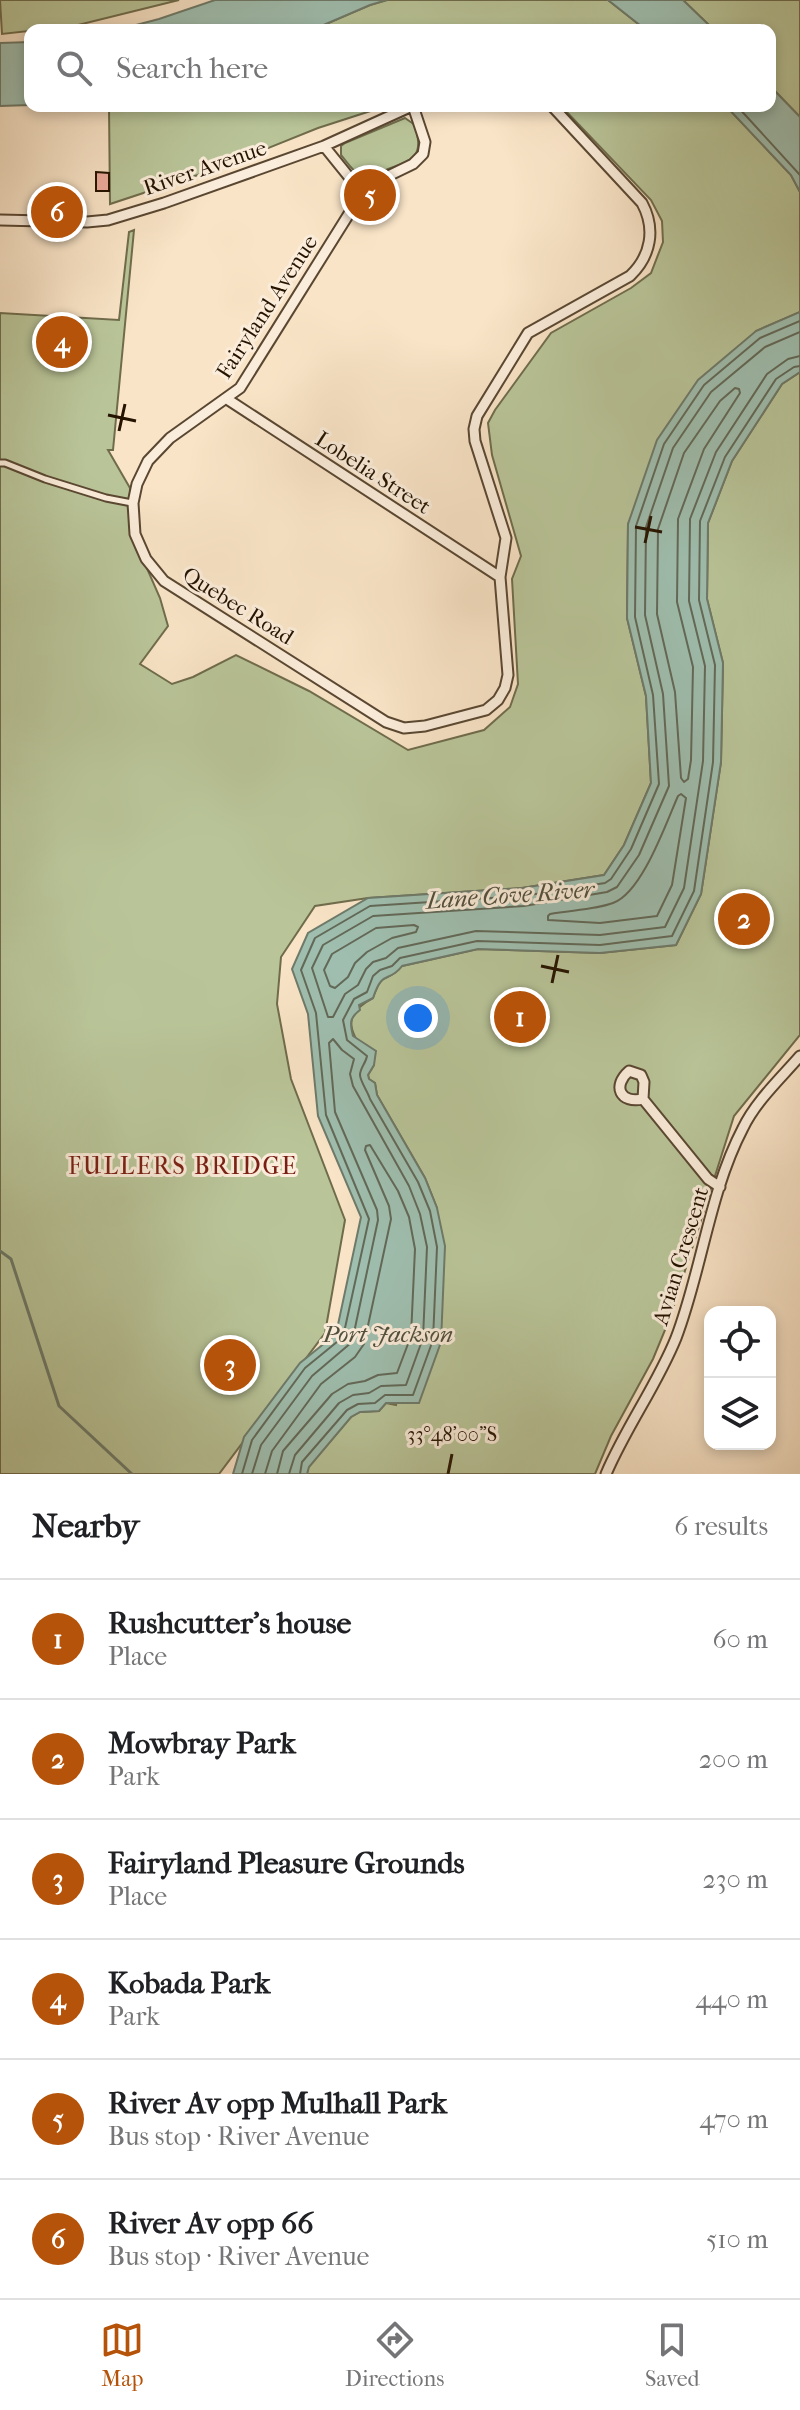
<!DOCTYPE html>
<html lang="en">
<head>
<meta charset="utf-8">
<style>
  body { margin:0; font-family:"IM FELL French Canon",serif; background:#f2f2f2; color:#202124 }
  .controls { position:absolute; right:24px; bottom:24px; display:grid; overflow:hidden; border-radius:16px; box-shadow:0 4px 12px #0003 }
  .controls button { width:72px; height:72px; display:grid; place-items:center; padding:0; border:0; border-bottom:2px solid #e0e0e0; background:#fff; color:#202124; font:40px sans-serif }
  .you { position:absolute; left:418px; top:1018px; width:28px; height:28px; margin:-20px; border:6px solid #fff; border-radius:50%; background:#1a73e8; box-shadow:0 0 0 12px #1a73e833 }
  .badge { display:grid; place-items:center; width:52px; height:52px; border-radius:50%; background:#b45309; color:#fff; font-size:26px; font-weight:700 }
  .pin { position:absolute; translate:-50% -50%; border:4px solid #fff; box-shadow:0 2px 8px #0006 }
  .list { margin:0; padding:0; list-style:none }
  h2 { display:flex; justify-content:space-between; align-items:center; height:104px; margin:0; padding:0 32px; font-size:34px }
  h2 small { font-size:26px; font-weight:400; color:#757577 }
  .list li { display:grid; grid-template-columns:52px 1fr auto; gap:24px; align-items:center; box-sizing:border-box; height:120px; padding:0 32px; border-top:2px solid #e0e0e0 }
  .list b { display:block; font-size:30px; white-space:nowrap }
  .list p { margin:0; font-size:26px; white-space:nowrap; color:#757577 }
  .list em { font-size:26px; font-style:normal; color:#757577 }
  .icon { flex:none; width:44px; height:44px; fill:none; stroke:currentColor; stroke-width:2; stroke-linecap:round; stroke-linejoin:round }
  .map { position:relative; flex:none; width:800px; height:1474px; overflow:hidden }
  .search { position:absolute; background:#fff; box-shadow:0 4px 12px #0003; left:24px; right:24px; top:24px; height:88px; display:flex; align-items:center; gap:20px; box-sizing:border-box; padding:0 28px; border-radius:16px; color:#757577; font-size:30px }
  .sheet { height:824px; background:#fff }
  nav { display:flex; justify-content:space-around; align-items:center; box-sizing:border-box; height:112px; border-top:2px solid #e0e0e0; background:#fff; font-size:22px; color:#757577 }
  nav a { display:grid; justify-items:center; gap:4px }
  nav .on { color:#b45309 }
  .map>svg:first-child { display:block }
</style>
</head>
<body>
<div class="map">
<svg width="800" height="1474" viewBox="0 0 800 1474">
  <rect width="100%" height="100%" fill="#f9e4c7"/>
  <filter id="stains"><feTurbulence type="fractalNoise" baseFrequency=".0025" numOctaves="4"/><feColorMatrix values="0 0 0 0 .2 0 0 0 0 .09 0 0 0 0 .02 0 0 0 .5 -.17"/></filter>
  <radialGradient id="worn" r=".72"><stop offset=".6" stop-color="#630" stop-opacity="0"/><stop offset="1" stop-color="#630" stop-opacity=".3"/></radialGradient>
  <path fill="#b9c599" stroke="#6f6c4c" stroke-width="2" d="M0,0H179L74,26L2,34Z
    M387,0H608L646,30H312L370,5Z
    M683,0H800V117L770,86V30H714Z
    M109,106H386L318,128L216,169L110,204Z
    M561,106H726L791,175L800,192V312L756,331L628,524L627,618L646,696L651,783L624,845L604,875L522,888L368,898L315,906L281,957L277,1004L291,1079L345,1220L325,1333L219,1474H0V313L119,320L129,232L134,230L113,450H108L130,488L129,521L135,541L160,598L168,626L140,664L172,684L193,677L236,655L309,691L408,750L484,730L510,707L518,684L512,579L521,556L492,455L488,423L495,410L551,333L631,288L651,273L663,242L662,221L651,200Z
    M405,118L415,125C424,156 415,159 388,169C381,172 372,177 364,176C354,174 347,162 341,155V146L345,143Z
    M800,372V1035L734,1116L670,1318L653,1359L611,1436L595,1474H307L308,1467L351,1417L360,1412L379,1411L386,1403L396,1405L437,1208L425,1178L377,1095L375,1083L369,1079L368,1075L374,1065C356,1039 334,1018 373,998C383,968 388,984 402,966L478,949L600,953L676,945L701,894L721,762L723,663L707,599L708,523L732,461L782,384Z"/>
  <path fill="#9fbfb0" stroke="#6e7a6a" stroke-width="2" d="M215,0H387L370,5L312,30H117L159,19Z
    M608,0H683L714,30H646Z
    M30,42V105L0,106V43Z
    M770,86L800,117V192L791,175L726,106H770Z
    M800,312V372L782,384L732,461L708,523L707,599L723,663L721,762L701,894L676,945L600,953L478,949L402,966C388,984 383,968 373,998L359,1005L360,1010C349,1018 350,1024 353,1036L376,1051L374,1065L368,1075L369,1079L375,1083L377,1095L425,1178L437,1208L445,1246L441,1342L419,1403H386L379,1411L360,1412L351,1417L309,1467L307,1474H233L244,1437L300,1363L336,1334L361,1217L318,1116L308,1014L292,969L308,933L368,898L522,888L604,875L624,845L651,783L646,696L627,618L628,524L657,440L698,380L756,331Z"/>
  <g fill="none" stroke-linecap="round" stroke-linejoin="round">
    <path stroke="#626958" stroke-width="2" d="M737,106L800,175
      M800,332L765,347L711,392L673,448L646,527L645,615L663,694L669,786L639,855L617,887L607,892L524,906L373,916L323,945L312,968L328,1017H333L345,994L358,985L366,969L373,962L386,958L398,948L476,931L600,935L665,927L684,888L703,761L705,666L689,601L690,519L716,452L767,374L788,359L800,356
      M735,388L739,389L740,393L704,449L678,519L677,602L693,667L691,760L688,779L684,782L681,778L675,692L657,614L658,529L684,453L720,401Z
      M681,794L686,798L672,885L657,916L600,923L548,920V916L550,914C570,910 594,910 613,903C642,893 666,823 678,796Z
      M414,925L418,927L416,932L392,938L367,952L355,963L348,977L335,988L330,986L324,970L332,954L376,928Z
      M242,1474L252,1440L305,1368L343,1337L369,1219L326,1115L316,1013L301,970L315,938L370,906L523,896L605,883L611,879L631,849L659,784L653,695L635,617L636,526L664,444L704,385L760,338L800,321
      M252,1474L261,1445L312,1376L352,1342L378,1220L377,1210L335,1112L329,1043L333,1039L342,1050L354,1059L350,1074L353,1086L409,1186L420,1214L427,1247L423,1338L406,1385L381,1386L369,1393L353,1395L339,1403L295,1455L289,1474
      M265,1474L272,1451L321,1384L355,1357L364,1344L391,1219L389,1206L365,1150L366,1146L370,1145L398,1191L409,1217L415,1249L411,1336L397,1373L378,1375L365,1381L348,1384L332,1394L283,1451L277,1474
      M300,1474L302,1462L347,1410L358,1404L375,1403L385,1395H413L433,1340L437,1247L430,1211L418,1182L370,1099C368,1092 360,1081 360,1075C360,1068 366,1063 367,1056L347,1040L343,1020L354,999L367,992L373,976L380,970L392,966L400,958L477,941L600,945L672,936L694,891L713,762L715,665L699,600L700,521L725,457L776,379L794,367L800,366"/>
    <path stroke="#6e7a6a" stroke-width="3" d="M0,1251L11,1259L59,1406L132,1474"/>
  </g>
  <path fill="#edac9e" stroke="#251300" stroke-width="2" d="M96,172L109,173V191H96Z"/>
  <g fill="none" stroke-linecap="round" stroke-linejoin="round">
    <g stroke="#5a4732" stroke-width="9">
      <path id="service" d="M0,463H5L45,479L106,498L132,503"/>
    </g>
    <g stroke="#5a4732" stroke-width="13">
      <path id="minor" d="M413,106L425,142L423,154L413,164L382,179L362,193L240,388L170,438L148,461L137,484L133,503L135,534L146,559L164,581L386,722L404,728L425,726L486,710L498,700L505,688L508,675L500,577L506,538L475,441L474,429L477,416L528,333L630,276C651,256 656,229 642,203L552,106
        M324,146L362,193
        M0,220L87,222L108,220L164,203L324,146L412,106
        M227,399L500,577
        M643,1099L644,1082L641,1075L629,1071C612,1086 620,1104 643,1099L708,1179L720,1187
        M606,1474C626,1427 657,1385 676,1338C702,1270 709,1193 743,1128C756,1101 781,1078 800,1056"/>
    </g>
    <use href="#service" stroke="#fbeddb" stroke-width="5"/>
    <use href="#minor" stroke="#fbeddb" stroke-width="9"/>
  </g>
  <path fill="none" stroke="#251300" stroke-width="3" d="M108,415L136,421M119,431L125,404M635,527L662,532M645,543L651,516M541,966L569,972M552,983L558,955M448,1474L452,1454"/>
  <g text-anchor="middle" dominant-baseline="central" stroke-width="6" stroke-linejoin="round" paint-order="stroke">
    <g font-size="22" fill="#251300" stroke="#fbeddb">
      <text transform="translate(205 168) rotate(-19)">River Avenue</text>
      <text transform="translate(267 307) rotate(-57)">Fairyland Avenue</text>
      <text transform="translate(373 473) rotate(33)">Lobelia Street</text>
      <text transform="translate(238 606) rotate(32)">Quebec Road</text>
      <text transform="translate(681 1256) rotate(-73)">Avian Crescent</text>
    </g>
    <g font-size="24" font-style="italic" fill="#504f3e" stroke="#fbeddb">
      <text transform="translate(510 895) rotate(-4)">Lane Cove River</text>
      <text x="388" y="1334">Port Jackson</text>
    </g>
    <g font-size="24" letter-spacing="2" fill="#7a1f14" stroke="#fbeddb">
      <text x="183" y="1166">FULLERS BRIDGE</text>
    </g>
  </g>
  <g font-size="20" text-anchor="middle" fill="#251300" stroke="#fbeddb" stroke-width="6" stroke-linejoin="round" paint-order="stroke">
    <text x="452" y="1441">33°48'00"S</text>
  </g>
  <rect width="100%" height="100%" filter="url(#stains)"/>
  <rect width="100%" height="100%" fill="url(#worn)"/>
</svg>
<div class="controls">
<button><svg class="icon" aria-label="locate" viewBox="0 0 24 24"><circle cx="12" cy="12" r="6"/><path d="M12 2v4M12 18v4M2 12h4M18 12h4"/></svg></button>
<button><svg class="icon" aria-label="layers" viewBox="0 0 24 24"><path d="M12 4l9 5-9 5-9-5zM3 14l9 5 9-5"/></svg></button>
</div>
<div class="you"></div>
<div class="pin badge" style="left:520px;top:1017px">1</div>
<div class="pin badge" style="left:744px;top:919px">2</div>
<div class="pin badge" style="left:230px;top:1365px">3</div>
<div class="pin badge" style="left:62px;top:342px">4</div>
<div class="pin badge" style="left:370px;top:195px">5</div>
<div class="pin badge" style="left:57px;top:212px">6</div>
<div class="search"><svg class="icon" aria-label="search" viewBox="0 0 24 24"><circle cx="10" cy="10" r="6"/><path d="M15 15l6 6"/></svg>Search here</div>
</div>
<section class="sheet">
<h2>Nearby<small>6 results</small></h2>
<ul class="list">
<li><span class="badge">1</span><div><b>Rushcutter's house</b><p>Place</p></div><em>60 m</em></li>
<li><span class="badge">2</span><div><b>Mowbray Park</b><p>Park</p></div><em>200 m</em></li>
<li><span class="badge">3</span><div><b>Fairyland Pleasure Grounds</b><p>Place</p></div><em>230 m</em></li>
<li><span class="badge">4</span><div><b>Kobada Park</b><p>Park</p></div><em>440 m</em></li>
<li><span class="badge">5</span><div><b>River Av opp Mulhall Park</b><p>Bus stop · River Avenue</p></div><em>470 m</em></li>
<li><span class="badge">6</span><div><b>River Av opp 66</b><p>Bus stop · River Avenue</p></div><em>510 m</em></li>
</ul>
</section>
<nav>
<a class="on"><svg class="icon" aria-label="map" viewBox="0 0 24 24"><path d="M3 6l6-2 6 2 6-2v14l-6 2-6-2-6 2zM9 4v14M15 6v14"/></svg>Map</a>
<a><svg class="icon" aria-label="directions" viewBox="0 0 24 24"><path d="M12 3l9 9-9 9-9-9zM9 14v-3h6M13 9l2 2-2 2"/></svg>Directions</a>
<a><svg class="icon" aria-label="saved" viewBox="0 0 24 24"><path d="M7 4h10v16l-5-4-5 4z"/></svg>Saved</a>
</nav>
</body>
</html>
